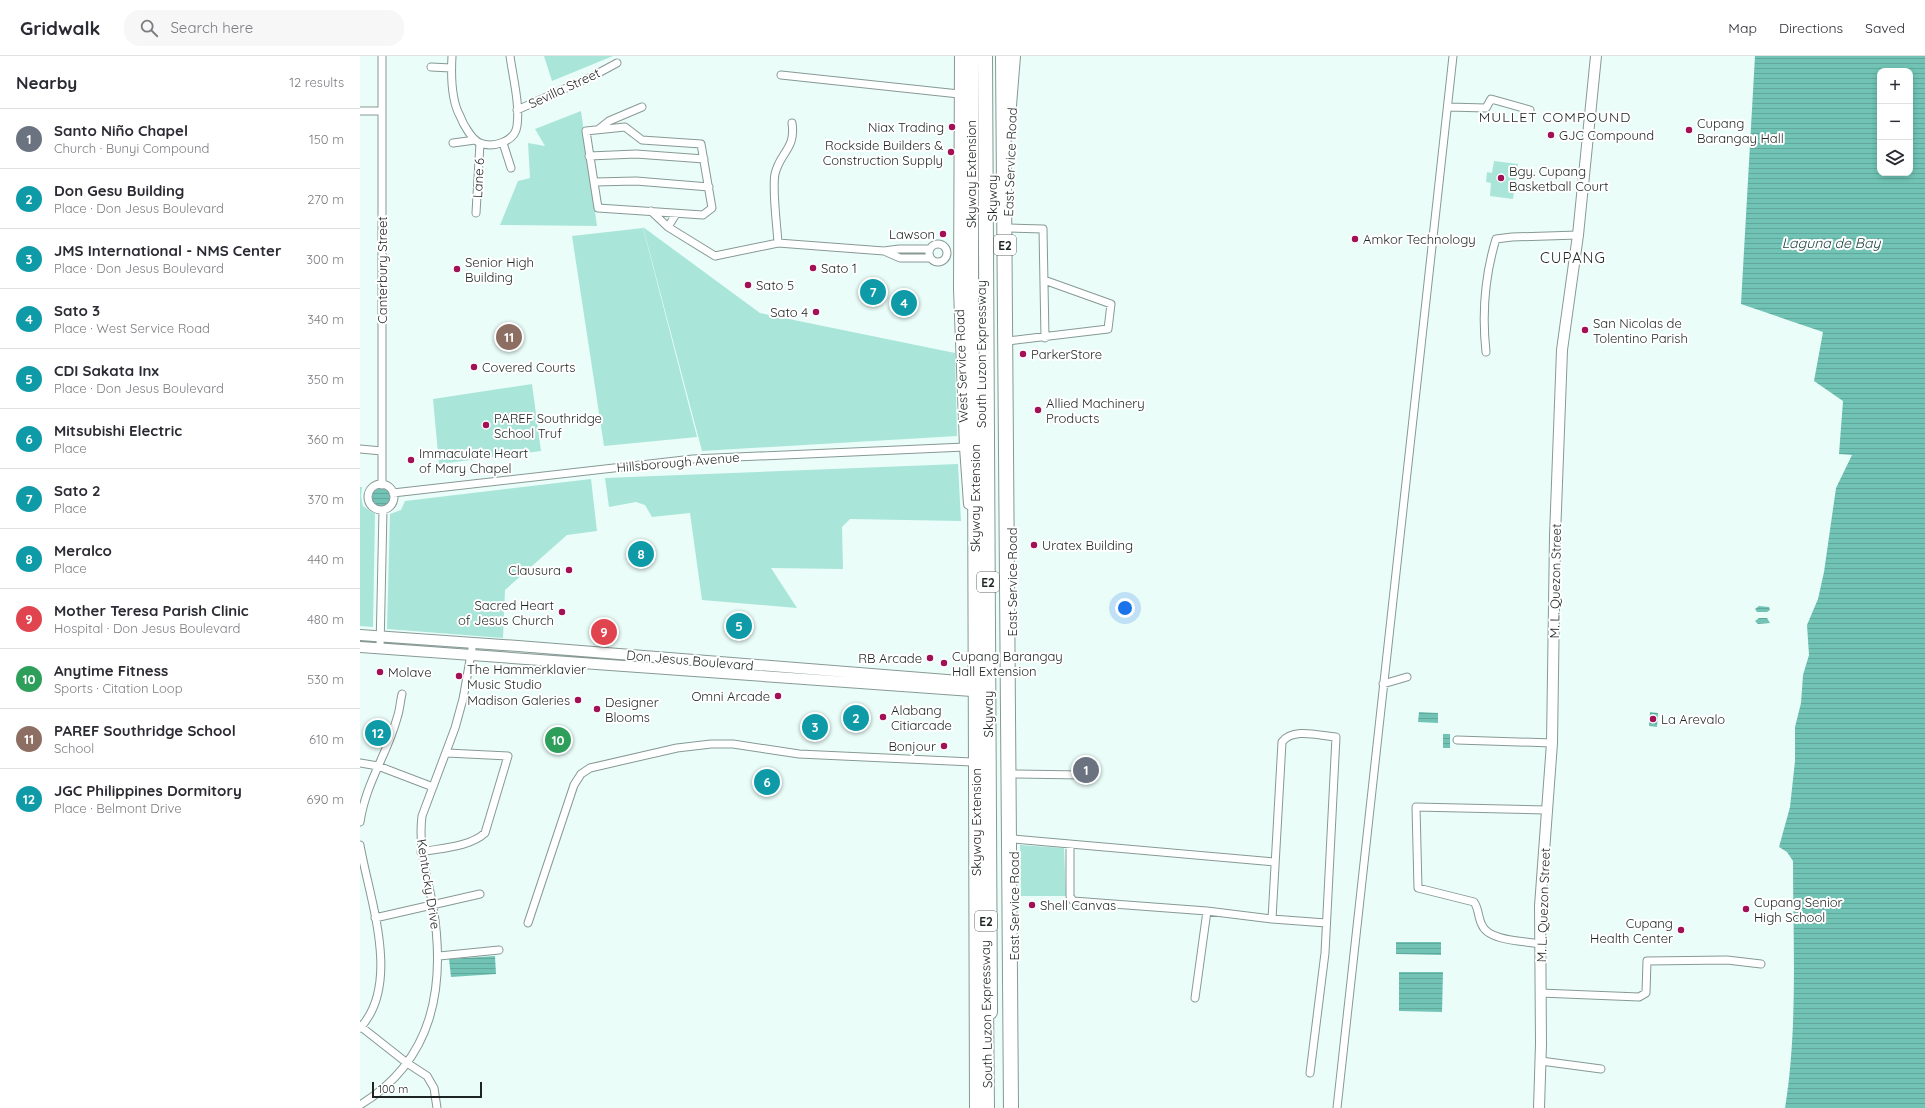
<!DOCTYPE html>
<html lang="en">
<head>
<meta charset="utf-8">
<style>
  body { margin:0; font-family:Quicksand,sans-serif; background:#f7f7f7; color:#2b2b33 }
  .controls { position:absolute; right:12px; top:12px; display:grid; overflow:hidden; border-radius:8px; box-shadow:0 2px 6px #0003 }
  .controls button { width:36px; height:36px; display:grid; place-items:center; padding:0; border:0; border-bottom:1px solid #e1e1e2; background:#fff; color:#2b2b33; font:20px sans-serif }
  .scale { position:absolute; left:12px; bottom:10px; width:110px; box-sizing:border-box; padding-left:4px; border:2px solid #1d2422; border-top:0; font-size:11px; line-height:14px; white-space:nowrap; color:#1d2422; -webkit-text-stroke:3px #fff; paint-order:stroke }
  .you { position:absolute; left:765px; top:552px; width:14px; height:14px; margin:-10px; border:3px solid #fff; border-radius:50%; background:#1a73e8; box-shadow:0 0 0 6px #1a73e833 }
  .badge { display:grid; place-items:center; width:26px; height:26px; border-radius:50%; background:#b45309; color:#fff; font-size:13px; font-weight:700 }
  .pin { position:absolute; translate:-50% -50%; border:2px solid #fff; box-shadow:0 1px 4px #0006 }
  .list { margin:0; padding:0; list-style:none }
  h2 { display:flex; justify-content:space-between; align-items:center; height:52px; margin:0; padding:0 16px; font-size:17px }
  h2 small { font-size:13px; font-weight:400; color:#7c7c81 }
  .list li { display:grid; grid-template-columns:26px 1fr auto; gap:12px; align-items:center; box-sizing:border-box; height:60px; padding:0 16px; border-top:1px solid #e1e1e2 }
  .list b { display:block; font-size:15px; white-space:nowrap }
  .list p { margin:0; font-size:13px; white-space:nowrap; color:#7c7c81 }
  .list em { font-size:13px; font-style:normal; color:#7c7c81 }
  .icon { flex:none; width:22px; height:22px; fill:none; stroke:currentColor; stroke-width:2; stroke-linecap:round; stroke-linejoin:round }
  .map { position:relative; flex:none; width:1565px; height:1052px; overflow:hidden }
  header { display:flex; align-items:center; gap:24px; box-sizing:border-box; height:56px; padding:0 20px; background:#fff; border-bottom:1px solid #e1e1e2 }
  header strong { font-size:19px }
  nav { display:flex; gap:22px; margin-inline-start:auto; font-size:14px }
  .search { width:280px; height:36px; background:#f7f7f7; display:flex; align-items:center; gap:10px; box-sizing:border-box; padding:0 14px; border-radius:16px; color:#7c7c81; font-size:15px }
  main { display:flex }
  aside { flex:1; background:#fff }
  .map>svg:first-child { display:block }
</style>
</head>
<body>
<header>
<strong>Gridwalk</strong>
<div class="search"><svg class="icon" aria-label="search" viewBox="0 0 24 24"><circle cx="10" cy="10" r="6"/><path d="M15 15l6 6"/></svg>Search here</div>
<nav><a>Map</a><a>Directions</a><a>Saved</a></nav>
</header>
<main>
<aside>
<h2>Nearby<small>12 results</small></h2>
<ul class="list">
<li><span class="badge" style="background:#6b7280">1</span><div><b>Santo Niño Chapel</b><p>Church · Bunyi Compound</p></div><em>150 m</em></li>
<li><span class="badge" style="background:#0f9aa8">2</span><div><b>Don Gesu Building</b><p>Place · Don Jesus Boulevard</p></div><em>270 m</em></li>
<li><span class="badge" style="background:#0f9aa8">3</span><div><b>JMS International - NMS Center</b><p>Place · Don Jesus Boulevard</p></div><em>300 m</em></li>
<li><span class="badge" style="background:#0f9aa8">4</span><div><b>Sato 3</b><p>Place · West Service Road</p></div><em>340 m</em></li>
<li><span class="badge" style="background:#0f9aa8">5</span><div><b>CDI Sakata Inx</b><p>Place · Don Jesus Boulevard</p></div><em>350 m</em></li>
<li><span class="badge" style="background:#0f9aa8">6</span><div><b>Mitsubishi Electric</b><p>Place</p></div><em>360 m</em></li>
<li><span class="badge" style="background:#0f9aa8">7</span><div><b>Sato 2</b><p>Place</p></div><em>370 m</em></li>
<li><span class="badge" style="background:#0f9aa8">8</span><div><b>Meralco</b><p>Place</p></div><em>440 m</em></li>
<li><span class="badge" style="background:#e0444e">9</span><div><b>Mother Teresa Parish Clinic</b><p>Hospital · Don Jesus Boulevard</p></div><em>480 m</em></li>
<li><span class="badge" style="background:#2e9e5b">10</span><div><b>Anytime Fitness</b><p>Sports · Citation Loop</p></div><em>530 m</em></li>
<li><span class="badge" style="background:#8d6e63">11</span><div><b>PAREF Southridge School</b><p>School</p></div><em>610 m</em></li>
<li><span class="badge" style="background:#0f9aa8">12</span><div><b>JGC Philippines Dormitory</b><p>Place · Belmont Drive</p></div><em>690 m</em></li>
</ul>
</aside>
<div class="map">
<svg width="1565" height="1052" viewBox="0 0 1565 1052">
  <defs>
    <pattern id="water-rules" width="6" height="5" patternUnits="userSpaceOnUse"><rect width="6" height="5" fill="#71c4b5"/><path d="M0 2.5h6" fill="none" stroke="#61a89b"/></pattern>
  </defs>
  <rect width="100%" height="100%" fill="#eafdf9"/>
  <path fill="#a9e6d9" d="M184,0H253L192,25Z
    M221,55L237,170L140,169L158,125L170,122L168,87L185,90L175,73Z
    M1134,105L1158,108L1153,143L1130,140L1131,127L1126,126L1127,116L1132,117Z
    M283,171L400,257L595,297L597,380L342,395Z
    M283,172L337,381L244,390L212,180Z
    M172,328L181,395L79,408L73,343Z
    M598,408L601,465L490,463L482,471L483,513L411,512L437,552L342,544L330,457L292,461L285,449L276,446L249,451L245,422Z
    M231,423L237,475L207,479L145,534L143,582L27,573L30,458L41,454L45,445Z
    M0,431H2L1,440L3,450L15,458L13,571L0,570Z
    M660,789L704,792L706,840H661Z"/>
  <path fill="url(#water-rules)" fill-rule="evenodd" d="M1395,0H1565V1052H1425C1438,973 1433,885 1433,805L1427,796L1419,791L1430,751L1435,705V671L1441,647L1443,619L1449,599L1447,569L1458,543L1464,516L1476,432L1492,399L1479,398L1483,345L1454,325L1463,276L1381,248ZM1520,15H1550V117H1520Z
    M12 441a9 9 0 1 1 18 0a9 9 0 1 1-18 0Z
    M1399,550L1409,551L1410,554L1407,556H1397L1395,553Z
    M1399,562H1407L1410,567L1398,568L1395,565Z
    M1059,656L1078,657V667L1058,666Z
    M1290,656L1298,657L1297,671L1289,670Z
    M1083,678H1090V692H1083Z
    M1036,886H1081V899L1036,898Z
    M135,900L136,918L91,921L89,903Z
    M1039,916H1083L1082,956L1039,955Z"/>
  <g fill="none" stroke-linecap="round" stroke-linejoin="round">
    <g stroke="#879995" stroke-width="9">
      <path id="street" d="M92,0C91,18 91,44 100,60C103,68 112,84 120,87C133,92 155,86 157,70C160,48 153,22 150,0
        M71,11L91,12
        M421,19L599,38
        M1088,51L1126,52L1131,43L1170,54
        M157,54L231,21L257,7
        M0,55H22
        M265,71L282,84L341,88L352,152L343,159L238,152L226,75Z
        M239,73L249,65L282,51
        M93,87L115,84
        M143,87L151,112
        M229,100L276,98L344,103
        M235,126L276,125L349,131
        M291,155L308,171L355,200L418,187L524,195L539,193H570
        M116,157L120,87
        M308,171L316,158
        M649,172L683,173L685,282
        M418,187C417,170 412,133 415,118C420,96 436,93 432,67
        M569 197a9 9 0 1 1 18 0a9 9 0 1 1-18 0Z
        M524,195L540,202H570
        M648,285L748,273L751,248L684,224
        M1126,296C1122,259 1125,219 1136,183L1152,181L1218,179
        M0,393L22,395
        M8 441a13 13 0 1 1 26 0a13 13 0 1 1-26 0Z
        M22,429V0
        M33,437L333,403L605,391
        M20,592L23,454
        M1023,628L1047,621
        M1097,684L1192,687
        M0,707L18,710L73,731
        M653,718L722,719
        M0,766C6,726 27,699 37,662C40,654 40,646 42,638
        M654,783L914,806
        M710,788V840L713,845L847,855L912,863L966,867
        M0,789C9,842 42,927 0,972
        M61,796C81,792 110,791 125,777L148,700L87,697
        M15,862L120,838
        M912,863L922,686C933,671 960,680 976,681L965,897L950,1017
        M168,867L214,729L221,718L230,712L317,692L351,688H373L439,698L612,706
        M1180,888C1165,885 1128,885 1122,869C1118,862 1119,853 1114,846L1058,832L1056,751L1187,754
        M79,900L139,894
        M1180,937L1279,941L1286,937L1287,905L1367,904L1401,908
        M835,942L847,855
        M0,970L47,1007L67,1020L74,1032L77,1052
        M1181,1005L1241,1013
        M0,1049C74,1004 86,930 73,850C67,820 58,792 62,760L95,672L103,643L113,587
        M977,1052L1093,0"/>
    </g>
    <g stroke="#879995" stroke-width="12">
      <path id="secondary" d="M600,0L599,233L605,391L609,448
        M649,74L655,0
        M0,579L158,590L612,626
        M0,591L612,635
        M1179,1052L1181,988L1180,850L1192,687L1195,480L1202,294L1218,179L1236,0"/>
    </g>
    <g stroke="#879995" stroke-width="16">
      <path id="highway" d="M611,0V273L615,387L617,1052
        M625,0L630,956
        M643,0L651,1052
        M626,946L627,1052"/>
    </g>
    <use href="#street" stroke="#fff" stroke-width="7"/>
    <use href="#secondary" stroke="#fff" stroke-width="10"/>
    <use href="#highway" stroke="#fff" stroke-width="14"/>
  </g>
  <g fill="#a21055" stroke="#fff" stroke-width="1.5">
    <circle cx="592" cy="71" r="4"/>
    <circle cx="1329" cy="74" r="4"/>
    <circle cx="1191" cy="79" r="4"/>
    <circle cx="591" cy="96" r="4"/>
    <circle cx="1141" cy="122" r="4"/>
    <circle cx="583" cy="178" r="4"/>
    <circle cx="995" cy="183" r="4"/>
    <circle cx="453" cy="212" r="4"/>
    <circle cx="97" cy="213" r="4"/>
    <circle cx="388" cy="229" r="4"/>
    <circle cx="456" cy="256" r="4"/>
    <circle cx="1225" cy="274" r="4"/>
    <circle cx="663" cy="298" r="4"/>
    <circle cx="114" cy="311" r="4"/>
    <circle cx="678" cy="354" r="4"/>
    <circle cx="126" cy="369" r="4"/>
    <circle cx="51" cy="404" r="4"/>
    <circle cx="674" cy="489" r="4"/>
    <circle cx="209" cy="514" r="4"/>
    <circle cx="202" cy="556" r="4"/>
    <circle cx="570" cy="602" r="4"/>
    <circle cx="584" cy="607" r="4"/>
    <circle cx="20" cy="616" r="4"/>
    <circle cx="99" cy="620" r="4"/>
    <circle cx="418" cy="640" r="4"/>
    <circle cx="218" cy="644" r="4"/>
    <circle cx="237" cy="653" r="4"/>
    <circle cx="523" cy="661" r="4"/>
    <circle cx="1293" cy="663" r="4"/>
    <circle cx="584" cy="690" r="4"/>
    <circle cx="672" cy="849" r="4"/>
    <circle cx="1386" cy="853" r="4"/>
    <circle cx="1321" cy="874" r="4"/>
  </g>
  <g text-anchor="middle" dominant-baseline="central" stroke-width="4" stroke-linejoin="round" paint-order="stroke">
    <g fill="#fff" stroke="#616664" stroke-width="1">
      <rect x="634" y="179" width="22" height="20" rx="3"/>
      <rect x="617" y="516" width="22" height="20" rx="3"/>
      <rect x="615" y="855" width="22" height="20" rx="3"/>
    </g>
    <g font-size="12" font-weight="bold" fill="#1d2422">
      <text x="645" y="189">E2</text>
      <text x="628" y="526">E2</text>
      <text x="626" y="865">E2</text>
    </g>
    <g font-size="13" fill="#1d2422" stroke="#fff">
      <text transform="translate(204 32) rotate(-25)">Sevilla Street</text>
      <text transform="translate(650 106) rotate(-88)">East Service Road</text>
      <text transform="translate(611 118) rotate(-90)">Skyway Extension</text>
      <text transform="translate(118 122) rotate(-87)">Lane 6</text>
      <text transform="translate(632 142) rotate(-90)">Skyway</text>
      <text transform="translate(22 214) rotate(-90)">Canterbury Street</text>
      <text transform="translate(621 298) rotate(-90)">South Luzon Expressway</text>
      <text transform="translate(601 310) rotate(-92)">West Service Road</text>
      <text transform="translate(318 406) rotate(-5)">Hillsborough Avenue</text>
      <text transform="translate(615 442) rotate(-90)">Skyway Extension</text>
      <text transform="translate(1195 525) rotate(-89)">M. L. Quezon Street</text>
      <text transform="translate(652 526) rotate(-90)">East Service Road</text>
      <text transform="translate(330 604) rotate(5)">Don Jesus Boulevard</text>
      <text transform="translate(628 658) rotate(-90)">Skyway</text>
      <text transform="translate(616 766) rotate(-90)">Skyway Extension</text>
      <text transform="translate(69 828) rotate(81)">Kentucky Drive</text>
      <text transform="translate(1183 849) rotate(-88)">M. L. Quezon Street</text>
      <text transform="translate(654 850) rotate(-90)">East Service Road</text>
      <text transform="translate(626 958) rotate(-91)">South Luzon Expressway</text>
    </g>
    <g font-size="13" fill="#1d2422" stroke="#fff" text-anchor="start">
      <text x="1337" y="67">Cupang<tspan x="1337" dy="15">Barangay Hall</tspan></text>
      <text x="584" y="71" text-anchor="end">Niax Trading</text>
      <text x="1199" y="79">GJC Compound</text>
      <text x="583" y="89" text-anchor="end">Rockside Builders &amp;<tspan x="583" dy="15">Construction Supply</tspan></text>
      <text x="1149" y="115">Bgy. Cupang<tspan x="1149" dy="15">Basketball Court</tspan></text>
      <text x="575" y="178" text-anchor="end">Lawson</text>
      <text x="1003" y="183">Amkor Technology</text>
      <text x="105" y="206">Senior High<tspan x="105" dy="15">Building</tspan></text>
      <text x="461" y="212">Sato 1</text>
      <text x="396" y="229">Sato 5</text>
      <text x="448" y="256" text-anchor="end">Sato 4</text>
      <text x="1233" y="267">San Nicolas de<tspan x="1233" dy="15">Tolentino Parish</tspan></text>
      <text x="671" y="298">ParkerStore</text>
      <text x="122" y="311">Covered Courts</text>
      <text x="686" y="347">Allied Machinery<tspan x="686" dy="15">Products</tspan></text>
      <text x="134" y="362">PAREF Southridge<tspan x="134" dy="15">School Truf</tspan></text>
      <text x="59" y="397">Immaculate Heart<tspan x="59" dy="15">of Mary Chapel</tspan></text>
      <text x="682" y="489">Uratex Building</text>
      <text x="201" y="514" text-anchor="end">Clausura</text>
      <text x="194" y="549" text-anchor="end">Sacred Heart<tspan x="194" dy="15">of Jesus Church</tspan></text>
      <text x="592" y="600">Cupang Barangay<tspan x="592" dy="15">Hall Extension</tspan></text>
      <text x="562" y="602" text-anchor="end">RB Arcade</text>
      <text x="107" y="613">The Hammerklavier<tspan x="107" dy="15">Music Studio</tspan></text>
      <text x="28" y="616">Molave</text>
      <text x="410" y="640" text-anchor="end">Omni Arcade</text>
      <text x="210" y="644" text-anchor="end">Madison Galeries</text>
      <text x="245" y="646">Designer<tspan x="245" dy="15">Blooms</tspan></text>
      <text x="531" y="654">Alabang<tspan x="531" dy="15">Citiarcade</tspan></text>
      <text x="1301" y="663">La Arevalo</text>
      <text x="576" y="690" text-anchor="end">Bonjour</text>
      <text x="1394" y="846">Cupang Senior<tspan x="1394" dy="15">High School</tspan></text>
      <text x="680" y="849">Shell Canvas</text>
      <text x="1313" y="867" text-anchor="end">Cupang<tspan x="1313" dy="15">Health Center</tspan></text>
    </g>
    <g font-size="14" letter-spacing="1" fill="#1d2422" stroke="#fff">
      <text x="1195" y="61">MULLET COMPOUND</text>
    </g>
    <g font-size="14" font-style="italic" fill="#183f39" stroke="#fff">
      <text x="1471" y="187">Laguna de Bay</text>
    </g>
    <g font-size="15" letter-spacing="1" fill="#1d2422" stroke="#fff">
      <text x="1213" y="201">CUPANG</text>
    </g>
  </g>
</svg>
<div class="controls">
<button>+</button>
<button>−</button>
<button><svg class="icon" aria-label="layers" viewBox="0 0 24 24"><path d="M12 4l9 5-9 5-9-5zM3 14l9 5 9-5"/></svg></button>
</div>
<div class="scale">100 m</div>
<div class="you"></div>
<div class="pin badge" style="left:726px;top:714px;background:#6b7280">1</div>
<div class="pin badge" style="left:496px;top:662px;background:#0f9aa8">2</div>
<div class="pin badge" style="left:455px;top:671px;background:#0f9aa8">3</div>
<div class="pin badge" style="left:544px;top:247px;background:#0f9aa8">4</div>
<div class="pin badge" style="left:379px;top:570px;background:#0f9aa8">5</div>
<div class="pin badge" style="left:407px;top:726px;background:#0f9aa8">6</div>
<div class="pin badge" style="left:513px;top:236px;background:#0f9aa8">7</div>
<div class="pin badge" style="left:281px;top:498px;background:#0f9aa8">8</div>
<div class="pin badge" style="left:244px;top:576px;background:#e0444e">9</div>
<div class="pin badge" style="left:198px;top:684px;background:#2e9e5b">10</div>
<div class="pin badge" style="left:149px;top:281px;background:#8d6e63">11</div>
<div class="pin badge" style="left:18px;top:677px;background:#0f9aa8">12</div>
</div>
</main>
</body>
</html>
